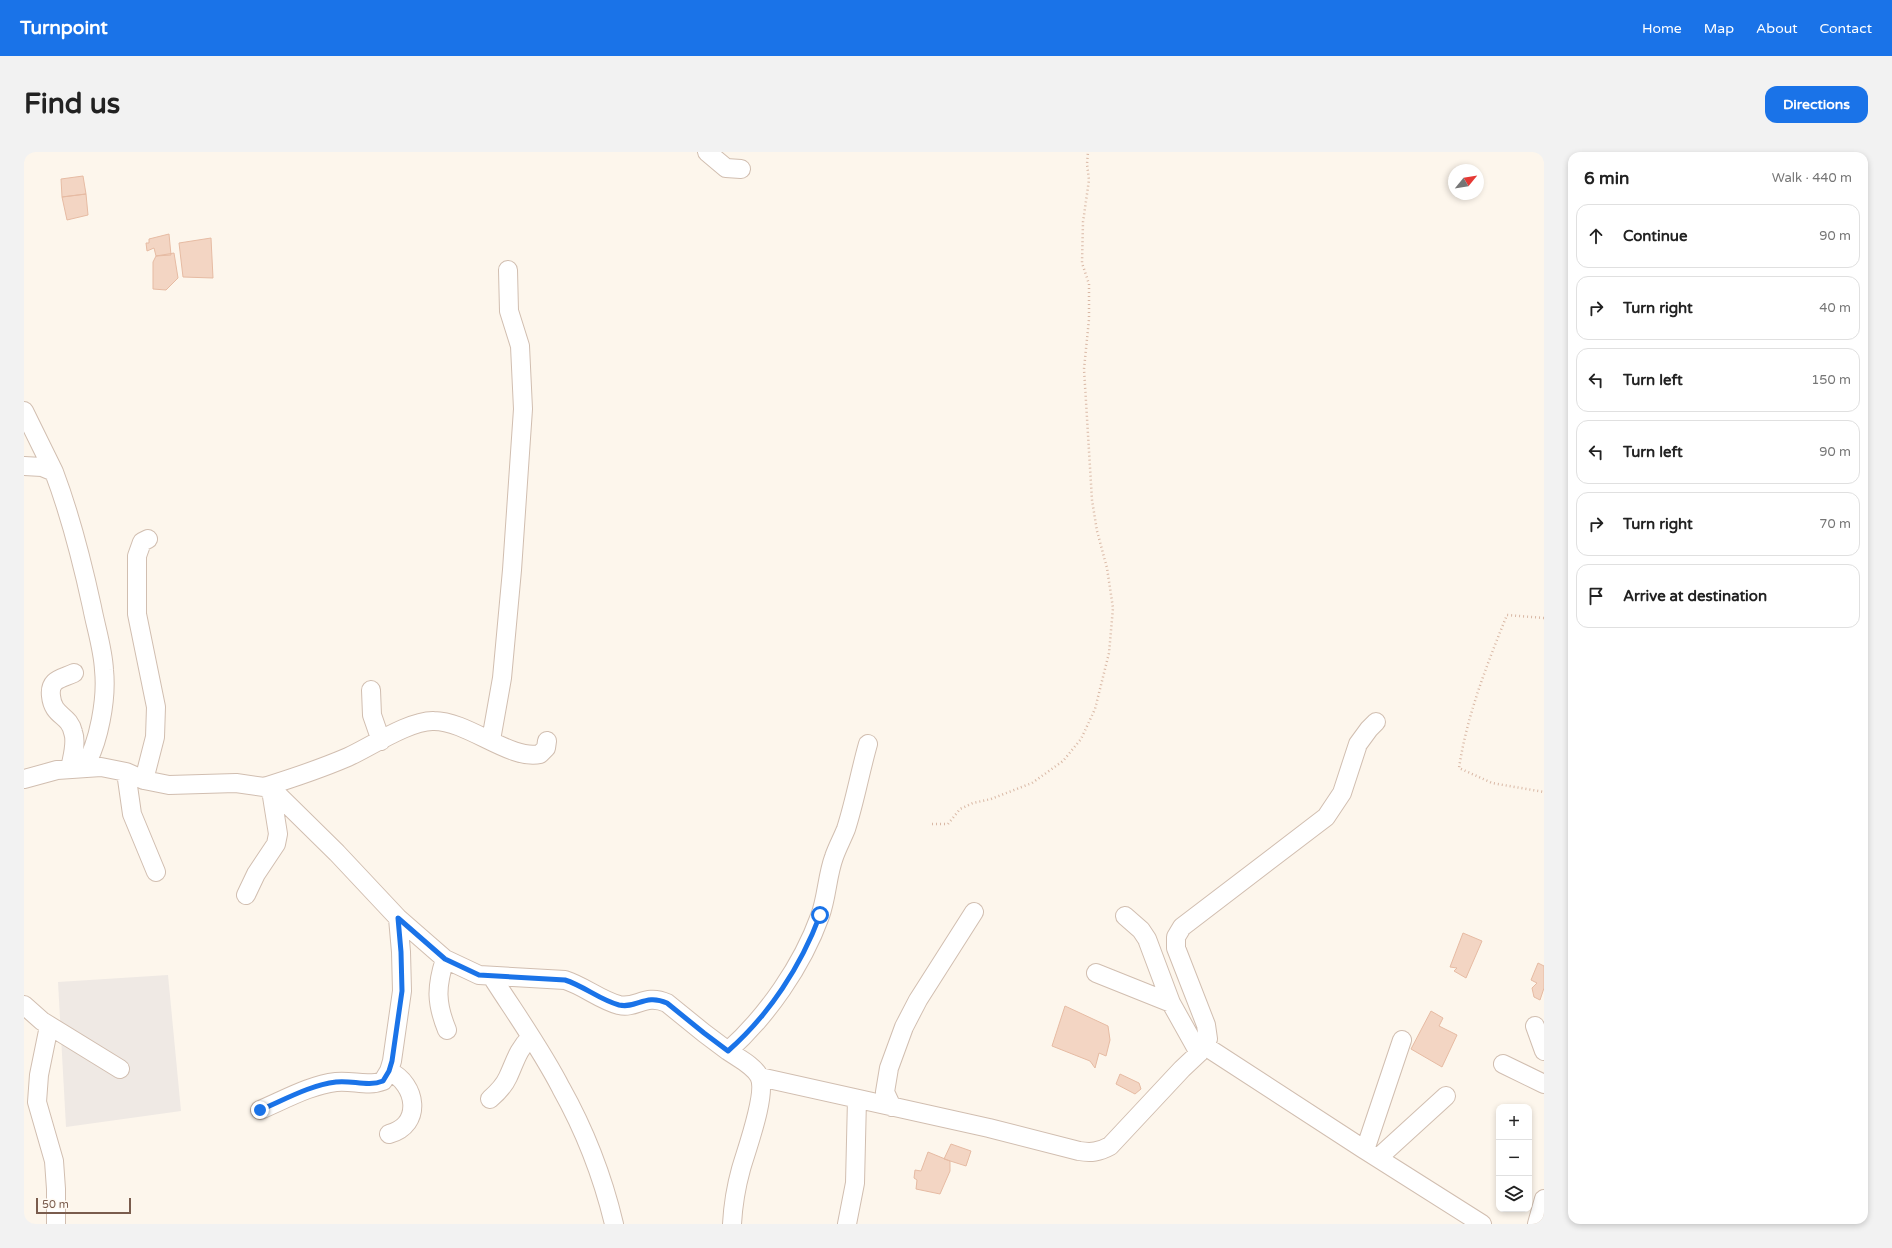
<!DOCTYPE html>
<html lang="en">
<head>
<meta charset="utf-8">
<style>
  body { margin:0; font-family:"Varela Round",sans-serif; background:#f2f2f2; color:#222 }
  .controls { position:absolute; right:12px; bottom:12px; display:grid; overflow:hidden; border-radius:8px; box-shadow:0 2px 6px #0003 }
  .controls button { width:36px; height:36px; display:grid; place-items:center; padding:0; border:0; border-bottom:1px solid #e0e0e0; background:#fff; color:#222; font:20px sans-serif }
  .compass { position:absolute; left:1424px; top:12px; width:36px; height:36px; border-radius:50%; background:#fff; box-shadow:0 2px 6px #0003; rotate:60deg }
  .scale { position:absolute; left:12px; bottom:10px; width:95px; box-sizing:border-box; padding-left:4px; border:2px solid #7a5c4d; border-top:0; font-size:11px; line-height:14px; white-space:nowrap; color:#7a5c4d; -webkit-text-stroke:3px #fffaf3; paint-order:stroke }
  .stop { position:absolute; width:12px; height:12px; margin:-9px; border:3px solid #1a73e8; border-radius:50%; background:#fff }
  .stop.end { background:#1a73e8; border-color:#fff; box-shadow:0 1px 4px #0008 }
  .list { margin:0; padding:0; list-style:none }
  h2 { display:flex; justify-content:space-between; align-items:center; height:52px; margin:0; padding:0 16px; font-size:17px }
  h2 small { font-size:13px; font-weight:400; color:#767676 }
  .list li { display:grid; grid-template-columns:26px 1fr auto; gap:12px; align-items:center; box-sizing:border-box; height:64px; margin:0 8px 8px; padding:0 8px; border:1px solid #e0e0e0; border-radius:12px }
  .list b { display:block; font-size:15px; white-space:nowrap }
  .list em { font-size:13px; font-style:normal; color:#767676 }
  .icon { flex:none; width:22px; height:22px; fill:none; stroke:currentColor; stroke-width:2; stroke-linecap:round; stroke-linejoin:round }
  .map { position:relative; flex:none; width:1520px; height:1072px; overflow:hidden; border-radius:12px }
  header { display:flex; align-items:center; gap:24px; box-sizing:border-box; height:56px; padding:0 20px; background:#1a73e8; color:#fff }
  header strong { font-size:19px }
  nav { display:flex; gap:22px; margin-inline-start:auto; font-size:14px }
  .intro { display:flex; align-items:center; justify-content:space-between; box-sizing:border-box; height:96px; padding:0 24px }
  h1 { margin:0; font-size:28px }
  .button { padding:10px 18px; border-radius:12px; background:#1a73e8; color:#fff; font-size:14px; font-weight:700 }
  main { display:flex; gap:24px; padding:0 24px }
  aside { flex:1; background:#fff; border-radius:12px; box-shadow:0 2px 6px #0003 }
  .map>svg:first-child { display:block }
</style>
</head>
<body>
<header>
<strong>Turnpoint</strong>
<nav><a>Home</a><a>Map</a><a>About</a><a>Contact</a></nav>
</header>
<div class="intro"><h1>Find us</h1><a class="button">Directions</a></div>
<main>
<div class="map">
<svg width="1520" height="1072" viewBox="0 0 1520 1072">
  <rect width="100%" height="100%" fill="#fdf6ec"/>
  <path fill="#efe9e4" d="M144,823L157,959L42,975L34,830Z"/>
  <path fill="#f3d5c3" stroke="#e6bba3" d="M59,24L62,42L38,45L37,27Z
    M62,42L64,63L43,68L38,45Z
    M145,82L147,103L132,104L130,96L123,99L122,91H125V87Z
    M187,86L189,126L159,125L155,91Z
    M150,101L154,126L142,138L129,137V110L132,104Z
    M1439,781L1458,789L1442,826L1430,819L1433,816L1426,815Z
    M1514,811L1520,814V836L1516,848L1510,845L1508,836L1513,831L1507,828Z
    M1041,854L1084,874L1086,888L1082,904L1075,901L1071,916L1066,909L1028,894Z
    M1407,859L1419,866L1415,874L1433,883L1418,915L1387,897Z
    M1096,922L1115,931L1117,937L1111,942L1092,932Z
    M927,992L947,999L942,1014L920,1007Z
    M904,1000L926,1009V1019L916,1042L892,1037L893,1028L890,1026L891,1018L897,1019Z"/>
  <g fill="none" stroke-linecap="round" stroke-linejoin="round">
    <g stroke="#d1beb0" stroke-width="20">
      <path id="minor" d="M683,0L702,16L717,17
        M0,259L30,320
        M0,314L18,315L30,320C47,365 58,409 68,455C72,476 79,497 80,518C83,546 75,592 60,615
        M347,538L348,563L357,589
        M467,588L478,526L488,418L499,257L496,194L485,159L484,118
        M46,617C48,605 53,591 49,580C45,562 29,565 27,544C25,527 37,527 50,521
        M102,620L108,662L132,720
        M0,627L33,618L77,615L102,620L120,628L145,633L212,631L240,635L253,642L313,701L374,766L421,807L455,823L541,828C560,834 576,848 595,853C613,857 621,841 643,851L680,881L704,899C743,864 778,814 796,764C803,745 803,724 810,705C813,696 818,687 822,677C831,649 836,620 844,592
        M120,628L131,585L132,555L113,462V404L118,390L124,387
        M240,635C269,626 296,617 324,605C346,595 386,568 410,569C444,569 487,609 516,602L522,596L523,589
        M222,743L232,722L252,692L254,682L247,638
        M1101,764L1117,778L1123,787L1147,851L1175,901
        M421,807C412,835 412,851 423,878
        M1072,821L1147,851
        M468,825C491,861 517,897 537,936C560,977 579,1026 590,1072
        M0,853L18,869L96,917
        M25,874L15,923L13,950L30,1009L32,1037V1072
        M1511,874L1520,899
        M1378,888L1341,998L1458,1072
        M1181,894L1341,998
        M704,899C714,906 729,913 735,924C744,940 722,999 717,1017C712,1035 709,1054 708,1072
        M1479,912L1520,932
        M365,919C393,932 399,973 365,982
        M736,925L965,976L1055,999C1067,1001 1075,1000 1086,994L1158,917L1175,901L1184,887L1182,873L1152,796V785L1158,775L1302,665L1318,641L1334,592L1345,577L1352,570
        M466,947C473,941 480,934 484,925C491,910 494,897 506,886
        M868,955L861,940L865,916L880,875L894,848L950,760
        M236,958C260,948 286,933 312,930C328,928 344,935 359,929L365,919L368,909L378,839L377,800L374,766
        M1354,1006L1422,944
        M823,1072L831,1031L833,947
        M1513,1072L1520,1047"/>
    </g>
    <path stroke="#d9b8a5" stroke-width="2.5" stroke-dasharray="1 3" stroke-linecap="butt" d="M1520,466L1483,463C1463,512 1443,563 1435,616L1468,631L1520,640
      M908,672H924L936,657L949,651L967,647L1008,631L1039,609L1057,587L1071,557L1085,501L1089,456L1083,416L1073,379L1068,348L1060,217L1065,167V132L1058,111L1059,70L1065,28L1063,12L1064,0"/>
    <use href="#minor" stroke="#fff" stroke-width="18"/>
  </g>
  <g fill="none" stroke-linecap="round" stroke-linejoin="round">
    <path stroke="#1a73e8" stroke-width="5" d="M236,958C260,948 286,933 312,930C328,928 344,935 359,929L365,919L368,909L378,839L377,800L374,766L421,807L455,823L541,828C560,834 576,848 595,853C613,857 621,841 643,851L680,881L704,899C745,863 777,814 796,763"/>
  </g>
</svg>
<div class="controls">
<button>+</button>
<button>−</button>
<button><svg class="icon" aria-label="layers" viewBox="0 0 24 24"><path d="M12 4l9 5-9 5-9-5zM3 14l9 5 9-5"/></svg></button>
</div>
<svg class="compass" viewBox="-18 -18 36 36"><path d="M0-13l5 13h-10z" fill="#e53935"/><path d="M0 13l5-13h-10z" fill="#767676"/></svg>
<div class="scale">50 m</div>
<div class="stop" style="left:796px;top:763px"></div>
<div class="stop end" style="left:236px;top:958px"></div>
</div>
<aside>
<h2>6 min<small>Walk · 440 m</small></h2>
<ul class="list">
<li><svg class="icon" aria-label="ahead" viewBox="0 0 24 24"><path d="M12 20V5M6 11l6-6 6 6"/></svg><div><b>Continue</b></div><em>90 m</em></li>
<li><svg class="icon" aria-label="right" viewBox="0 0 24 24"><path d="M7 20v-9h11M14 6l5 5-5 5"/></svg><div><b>Turn right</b></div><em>40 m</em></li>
<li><svg class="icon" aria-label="left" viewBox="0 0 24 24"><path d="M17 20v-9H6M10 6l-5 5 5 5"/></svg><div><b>Turn left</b></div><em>150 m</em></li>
<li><svg class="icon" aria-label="left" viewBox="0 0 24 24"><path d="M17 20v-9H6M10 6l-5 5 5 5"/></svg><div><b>Turn left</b></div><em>90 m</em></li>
<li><svg class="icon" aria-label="right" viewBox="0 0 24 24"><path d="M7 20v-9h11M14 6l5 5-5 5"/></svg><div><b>Turn right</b></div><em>70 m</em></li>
<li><svg class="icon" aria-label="arrive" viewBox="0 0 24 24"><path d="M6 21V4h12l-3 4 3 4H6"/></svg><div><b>Arrive at destination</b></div></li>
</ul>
</aside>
</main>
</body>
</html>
